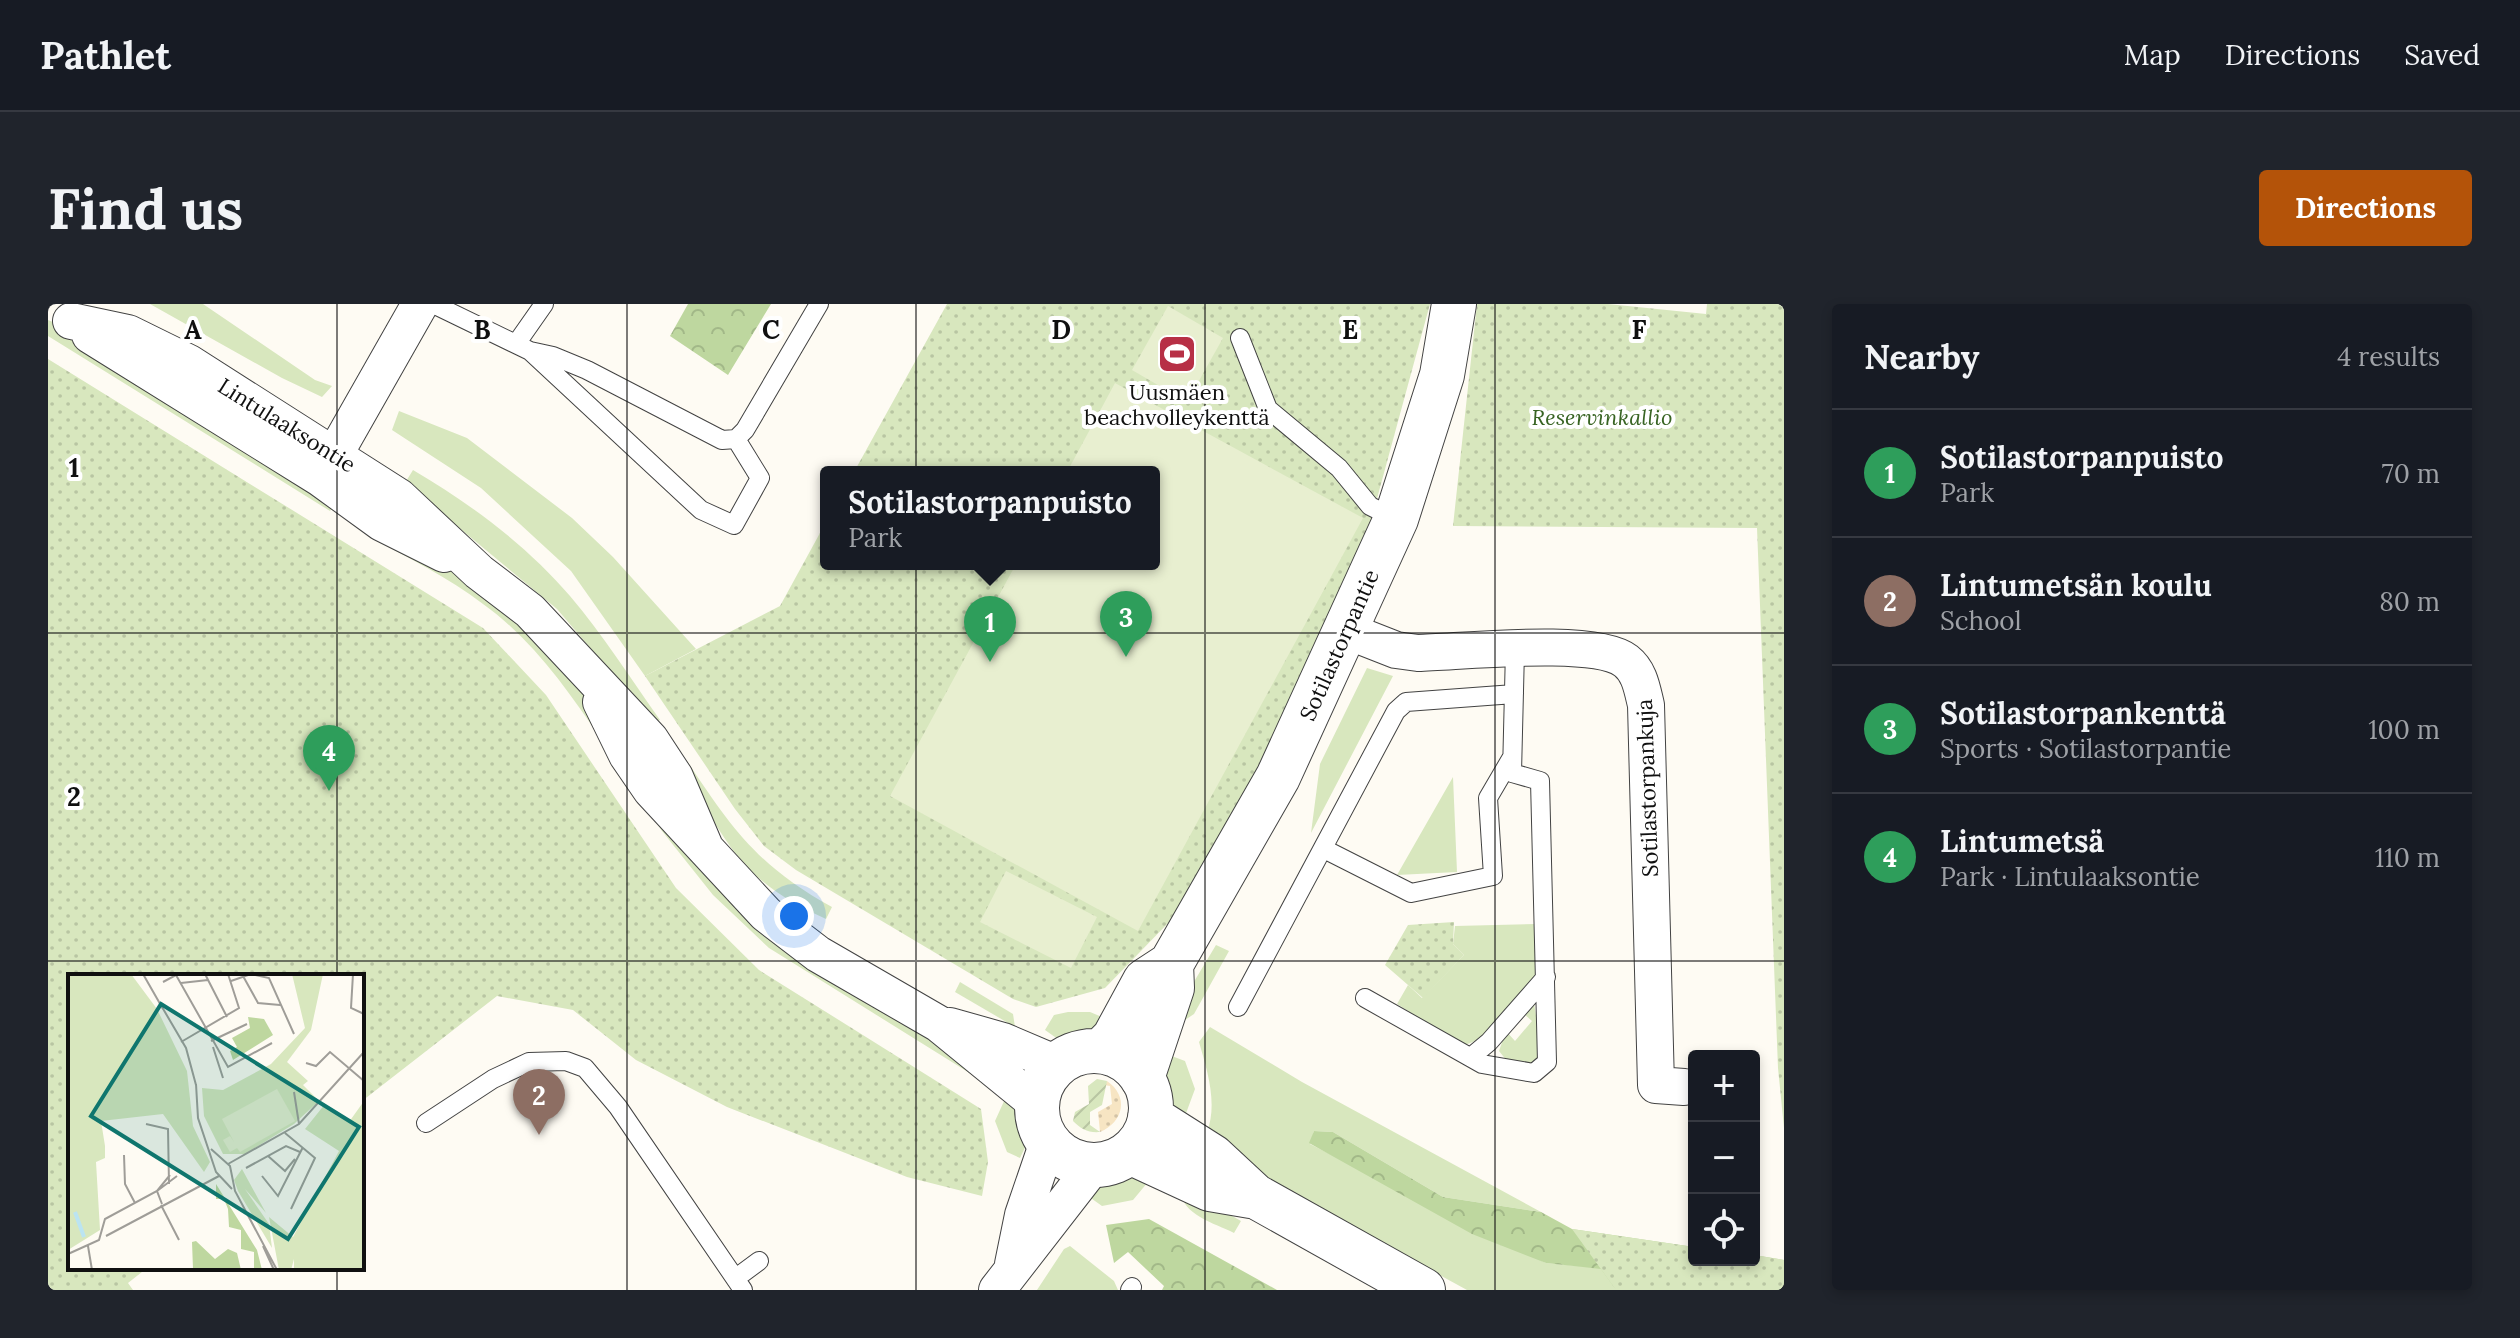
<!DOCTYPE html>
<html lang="en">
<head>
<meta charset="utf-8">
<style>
  body { margin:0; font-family:Lora,serif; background:#20242c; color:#f1f3f6 }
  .controls { position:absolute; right:24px; bottom:24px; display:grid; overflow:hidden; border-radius:8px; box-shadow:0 4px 12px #0003 }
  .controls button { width:72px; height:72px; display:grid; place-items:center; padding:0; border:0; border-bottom:2px solid #363941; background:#171b24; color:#f1f3f6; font:40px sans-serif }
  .you { position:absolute; left:746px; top:612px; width:28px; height:28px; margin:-20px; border:6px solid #fff; border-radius:50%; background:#1a73e8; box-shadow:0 0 0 12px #1a73e833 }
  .badge { display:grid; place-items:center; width:52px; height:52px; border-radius:50%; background:#b45309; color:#fff; font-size:26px; font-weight:700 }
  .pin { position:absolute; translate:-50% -66px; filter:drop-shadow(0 2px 4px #0008) }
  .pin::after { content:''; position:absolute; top:42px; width:28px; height:24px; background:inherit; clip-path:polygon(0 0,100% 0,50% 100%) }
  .popup { position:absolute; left:772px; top:162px; width:340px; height:104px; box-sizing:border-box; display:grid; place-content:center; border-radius:8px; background:#171b24; filter:drop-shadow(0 2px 6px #0005); font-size:26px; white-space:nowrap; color:#9ea1a6 }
  .popup b { font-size:30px; color:#f1f3f6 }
  .popup::after { content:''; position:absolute; left:50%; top:100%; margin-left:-16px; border:16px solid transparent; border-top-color:#171b24 }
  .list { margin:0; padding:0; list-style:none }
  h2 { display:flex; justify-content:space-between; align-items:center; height:104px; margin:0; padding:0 32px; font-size:34px }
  h2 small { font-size:26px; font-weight:400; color:#9ea1a6 }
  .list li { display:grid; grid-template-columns:52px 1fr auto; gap:24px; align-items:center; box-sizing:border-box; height:128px; padding:0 32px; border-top:2px solid #363941 }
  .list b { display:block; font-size:30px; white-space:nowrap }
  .list p { margin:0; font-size:26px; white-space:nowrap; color:#9ea1a6 }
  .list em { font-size:26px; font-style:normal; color:#9ea1a6 }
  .icon { flex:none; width:44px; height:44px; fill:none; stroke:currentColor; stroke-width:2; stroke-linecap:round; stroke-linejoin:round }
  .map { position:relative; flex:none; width:1736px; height:986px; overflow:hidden; border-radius:8px }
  header { display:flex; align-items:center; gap:48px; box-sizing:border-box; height:112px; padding:0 40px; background:#171b24; border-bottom:2px solid #363941 }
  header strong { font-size:38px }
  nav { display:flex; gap:44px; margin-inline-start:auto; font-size:28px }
  .intro { display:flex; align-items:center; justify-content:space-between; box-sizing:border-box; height:192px; padding:0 48px }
  h1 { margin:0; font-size:56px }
  .button { padding:20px 36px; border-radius:8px; background:#b45309; color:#fff; font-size:28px; font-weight:700 }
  main { display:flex; gap:48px; padding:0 48px }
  aside { flex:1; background:#171b24; border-radius:8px; box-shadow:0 4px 12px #0003 }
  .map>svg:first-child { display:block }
</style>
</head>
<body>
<header>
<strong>Pathlet</strong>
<nav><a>Map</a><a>Directions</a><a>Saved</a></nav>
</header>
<div class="intro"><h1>Find us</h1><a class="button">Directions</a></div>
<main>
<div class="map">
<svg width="1736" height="986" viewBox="0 0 1736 986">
  <defs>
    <pattern id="forest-crowns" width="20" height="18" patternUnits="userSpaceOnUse" patternTransform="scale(2)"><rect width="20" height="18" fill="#bed79f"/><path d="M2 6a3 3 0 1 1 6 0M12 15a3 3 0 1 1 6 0" fill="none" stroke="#a2b888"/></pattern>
    <pattern id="sand-dots" width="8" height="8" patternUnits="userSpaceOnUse" patternTransform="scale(2)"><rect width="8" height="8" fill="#f7e5c3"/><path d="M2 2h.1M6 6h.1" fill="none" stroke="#d3c3a6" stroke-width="1.8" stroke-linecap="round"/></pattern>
    <pattern id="park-dots" width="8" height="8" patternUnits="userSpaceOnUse" patternTransform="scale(2)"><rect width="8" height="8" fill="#d8e7be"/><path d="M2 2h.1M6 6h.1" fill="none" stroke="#b8c5a2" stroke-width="1.8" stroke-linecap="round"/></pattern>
    <pattern id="garden-furrows" width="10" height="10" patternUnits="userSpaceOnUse" patternTransform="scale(2)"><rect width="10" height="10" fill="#d8e7be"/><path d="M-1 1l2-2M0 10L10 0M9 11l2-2" fill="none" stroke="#b8c5a2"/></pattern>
  </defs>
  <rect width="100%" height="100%" fill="#fefbf3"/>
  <path fill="#d8e7be" d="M102,0H155L267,76L284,82L274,93L234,74Z
    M0,16L12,21L289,197L282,207L0,32Z
    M351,107L419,134L524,214L565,253L648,345L597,372L523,267L433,184L344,126Z
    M365,166C423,200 478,241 522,292C555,331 583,375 612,416L606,419L509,305L357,179Z
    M328,222L397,257L512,353L546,405L553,435C519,385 484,335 435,300C401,274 361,254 323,234Z
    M1319,364L1345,372L1263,529L1272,460Z
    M639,457C684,525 711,563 784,603L778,615C692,577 678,538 633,460Z
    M1405,473L1409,568L1349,571Z
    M589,489L873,720L936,778L721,644L665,591L614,527Z
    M1488,620L1491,667C1477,688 1438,741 1413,741L1349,700L1360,681L1374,694L1416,651L1405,640L1407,622Z
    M1168,641L1181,647L1146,710L1131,720L1123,716Z
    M912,678L965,710L967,723L907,688Z
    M1486,699L1494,749L1484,761L1459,757L1451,747L1458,727L1467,737L1484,717L1475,709Z
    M1020,708H1042L1054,713L1044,730L1014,738L997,726L1006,711Z
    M1162,723L1254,778L1493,908L1395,893L1285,828L1266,827L1262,840L1498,959L1553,964L1568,986H1419L1227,881L1204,859L1159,828C1170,799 1159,766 1151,738Z
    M1121,751L1137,757L1147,785L1137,812C1111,793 1113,780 1121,751Z
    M957,795L974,809L983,831L972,854L959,848L947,817Z
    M1077,869L1100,878L1085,896L1054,902L1040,892L1048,879Z
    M1133,883L1193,917L1186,929C1166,919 1130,910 1133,883Z
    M1022,942L1066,977L1070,986H989L1016,945Z"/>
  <path fill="url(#forest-crowns)" d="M640,0H723L680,71L622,32Z
    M1266,827L1285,828L1395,893L1493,908L1524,925L1646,943V956H1706V951L1736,956V986H1568L1553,965L1498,959L1424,930L1261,839Z
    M1101,915L1229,986H1114L1116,982L1080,948L1066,959L1058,921Z"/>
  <path fill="url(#sand-dots)" d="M1059,777C1081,792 1076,818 1052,828L1050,808L1064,800L1062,782L1056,781Z"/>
  <path fill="url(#park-dots)" d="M899,0H1382L1318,235L1208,477L1125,614L1057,684L988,703L965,695L748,566L716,542L687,505L597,372L732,302L778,218V260H1106V168H806Z
    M1429,0H1560L1658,10L1659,0H1736V824L1730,764L1709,224L1405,222Z
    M0,55L435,324L498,391L628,584L711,666L933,805L940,858L934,892L859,873L679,803L588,756L525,706L449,692L314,797V672H22V964H99L80,979L85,986H0Z
    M1406,618L1405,640L1416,651L1375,694L1337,661L1360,621Z
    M1524,925L1646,943V956H1706V951L1736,956V986H1568Z"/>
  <path fill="url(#garden-furrows)" d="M1049,775L1059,777L1054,801L1042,808V821L1052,828C1040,829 1033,825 1025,817L1027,808L1041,800L1040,782Z"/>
  <path fill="#e8efd0" d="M1120,2L1175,34L1139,98L1084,66Z
    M1067,79L1315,214L1090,627L842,492L968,260H1106V168H1019Z
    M958,567L1049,613L1023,664L932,618Z"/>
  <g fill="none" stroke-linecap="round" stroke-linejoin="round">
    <g stroke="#434343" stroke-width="20">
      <path id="service" d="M385,0L482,47L505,52L539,66L674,136L688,135L697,126L771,0
        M1192,34L1220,105L1291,164L1322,202L1348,215
        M468,40L496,0
        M482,47L653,206L686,221L712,174L688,135
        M1276,545L1363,589L1445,572L1440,494L1464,453
        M1317,694L1434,760L1486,769L1499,758L1492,477L1464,469L1467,346
        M1190,703L1348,407L1358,398L1466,390
        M1423,753L1441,738L1498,673
        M378,819L445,775L481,758L518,757L537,764L570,803L695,986
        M688,974L711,957
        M1082,986L1084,983"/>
    </g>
    <g stroke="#434343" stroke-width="38">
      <path id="minor" d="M23,17L80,29L141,59L351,193L431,268L482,307L602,435L627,473L656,541
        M42,31L272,174L334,219L396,250
        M276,169L372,0
        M1297,326L1348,346L1370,349C1414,348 1547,333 1578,357C1592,368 1594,385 1598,401L1608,781L1636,783
        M553,398L579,451L603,486L718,610L770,650L891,720L989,800
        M902,722L955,737L1009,760
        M965,960L975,911L1000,838
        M949,986L1046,861"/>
    </g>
    <g stroke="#434343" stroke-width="46">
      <path id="tertiary" d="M1053,747L1066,734L1097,677L1123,660L1230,473L1348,215L1394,71L1406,0
        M989 804a57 57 0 1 1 114 0a57 57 0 1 1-114 0Z
        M1094,774L1124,684L1123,660
        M1102,813L1165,853L1207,892L1375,986
        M1082,848L1162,885L1203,892"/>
    </g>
    <use href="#service" stroke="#fff" stroke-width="18"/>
    <use href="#minor" stroke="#fff" stroke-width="36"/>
    <use href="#tertiary" stroke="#fff" stroke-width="44"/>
  </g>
  <path fill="none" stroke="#101010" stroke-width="2" stroke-opacity="0.55" d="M289,0V672M579,0V986M868,0V986M1157,0V986M1447,0V986M0,329H1736M0,657H1736M289,964V986"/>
  <defs>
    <g id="stadium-square" transform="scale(2)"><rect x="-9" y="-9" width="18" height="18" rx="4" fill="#b73046" stroke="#fff"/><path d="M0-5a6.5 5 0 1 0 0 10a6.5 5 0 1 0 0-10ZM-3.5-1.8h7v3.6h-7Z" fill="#fff"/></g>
  </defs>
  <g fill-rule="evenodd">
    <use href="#stadium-square" x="1129" y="50"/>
  </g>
  <g text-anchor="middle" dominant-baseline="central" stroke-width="8" stroke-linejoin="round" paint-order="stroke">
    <g font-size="22" fill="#101010" stroke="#fff">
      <text x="1129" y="88">Uusmäen<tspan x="1129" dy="25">beachvolleykenttä</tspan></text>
    </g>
    <g font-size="22" font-style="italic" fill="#386423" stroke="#fff">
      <text x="1554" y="113">Reservinkallio</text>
    </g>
    <g font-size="22" fill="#101010" stroke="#fff">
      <text transform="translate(239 121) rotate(32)">Lintulaaksontie</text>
      <text transform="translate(1291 341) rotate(-66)">Sotilastorpantie</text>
      <text transform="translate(1599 484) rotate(-92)">Sotilastorpankuja</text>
    </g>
  </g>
  <g transform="translate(20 670)">
    <rect width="296" height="296" fill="#fefbf3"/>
    <path d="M174,195L198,239L177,215L201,250L204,274L170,217L166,206Z" fill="#d8e7be"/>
    <path d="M180,43L196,45L205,61L165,86L162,77L169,73L164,64L182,54ZM148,210L189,276L194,296H186V278L173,275V256L161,253L160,235L156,225H148ZM128,267L147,285L160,275L169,279L173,296H116L125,295L124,268Z" fill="#bed79f"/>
    <path d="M1,0H63L89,35L119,97L125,152L142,188L136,198L95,140L33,147L37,172V184L28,188L32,256L0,276ZM224,0H255L243,56L219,88L240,107L235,111L251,127L226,150L177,180H155L136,142L134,114L155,116L203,90L237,54ZM296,127V296H226V285L223,296H211L201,243L225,263L271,177L237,155L257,130L281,148Z" fill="#d8e7be"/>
    <path d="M209,115L227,147L172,178L169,174L162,178L155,166L162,162L166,168L154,145Z" fill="#e8efd0"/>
    <path fill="none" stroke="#bbe4f2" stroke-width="4" d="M7,238L16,263"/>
    <path fill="none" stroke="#9f9d98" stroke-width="2" d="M75,0L95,35M137,0L159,43M285,0L283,34L296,40M175,2L190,29L212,31M163,7L183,0L201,4L226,60M95,8L108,1L160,93L204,69M113,9L140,6M94,33L118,74L128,111M143,67L179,50M113,68L171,34L160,0M145,73L155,104M238,89L248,92L262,78L296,107M128,110L130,144L148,198L164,215M226,118L231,150M78,150L100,155L101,210M217,159L247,184L223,235M143,175L162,192L167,217L209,296M56,181L57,210L67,229M200,182L217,197L227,185M160,190L231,150L296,78M178,194L218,172L232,178M194,202L210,222L235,173M94,230L89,217L109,202M93,231L111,266M38,262L151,202M20,272L24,296M195,272L206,296M0,280L31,266L37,245L89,217L102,201"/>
    <path fill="#0f766e" fill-opacity="0.15" stroke="#0f766e" stroke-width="4" d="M93,30L291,153L220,265L23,142Z"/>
    <rect width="296" height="296" fill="none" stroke="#101010" stroke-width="4"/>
  </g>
  <g font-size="26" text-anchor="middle" font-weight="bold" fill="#101010" stroke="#fff" stroke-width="8" stroke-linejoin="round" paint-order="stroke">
    <text x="145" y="35">A</text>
    <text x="434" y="35">B</text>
    <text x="723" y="35">C</text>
    <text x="1013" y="35">D</text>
    <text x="1302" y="35">E</text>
    <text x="1591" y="35">F</text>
    <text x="26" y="173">1</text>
    <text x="26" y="502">2</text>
  </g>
</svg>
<div class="controls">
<button>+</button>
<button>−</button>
<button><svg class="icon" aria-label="locate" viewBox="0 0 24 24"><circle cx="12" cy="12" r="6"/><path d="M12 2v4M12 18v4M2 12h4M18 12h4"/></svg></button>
</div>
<div class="you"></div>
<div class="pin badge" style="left:942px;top:358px;background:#2e9e5b">1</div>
<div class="popup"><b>Sotilastorpanpuisto</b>Park</div>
<div class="pin badge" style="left:491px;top:831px;background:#8d6e63">2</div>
<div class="pin badge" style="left:1078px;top:353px;background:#2e9e5b">3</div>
<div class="pin badge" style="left:281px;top:487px;background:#2e9e5b">4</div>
</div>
<aside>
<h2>Nearby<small>4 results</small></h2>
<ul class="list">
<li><span class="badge" style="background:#2e9e5b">1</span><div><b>Sotilastorpanpuisto</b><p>Park</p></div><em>70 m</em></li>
<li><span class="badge" style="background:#8d6e63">2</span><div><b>Lintumetsän koulu</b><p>School</p></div><em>80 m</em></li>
<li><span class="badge" style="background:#2e9e5b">3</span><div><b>Sotilastorpankenttä</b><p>Sports · Sotilastorpantie</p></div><em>100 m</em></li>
<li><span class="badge" style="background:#2e9e5b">4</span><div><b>Lintumetsä</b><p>Park · Lintulaaksontie</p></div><em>110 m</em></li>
</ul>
</aside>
</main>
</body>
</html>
